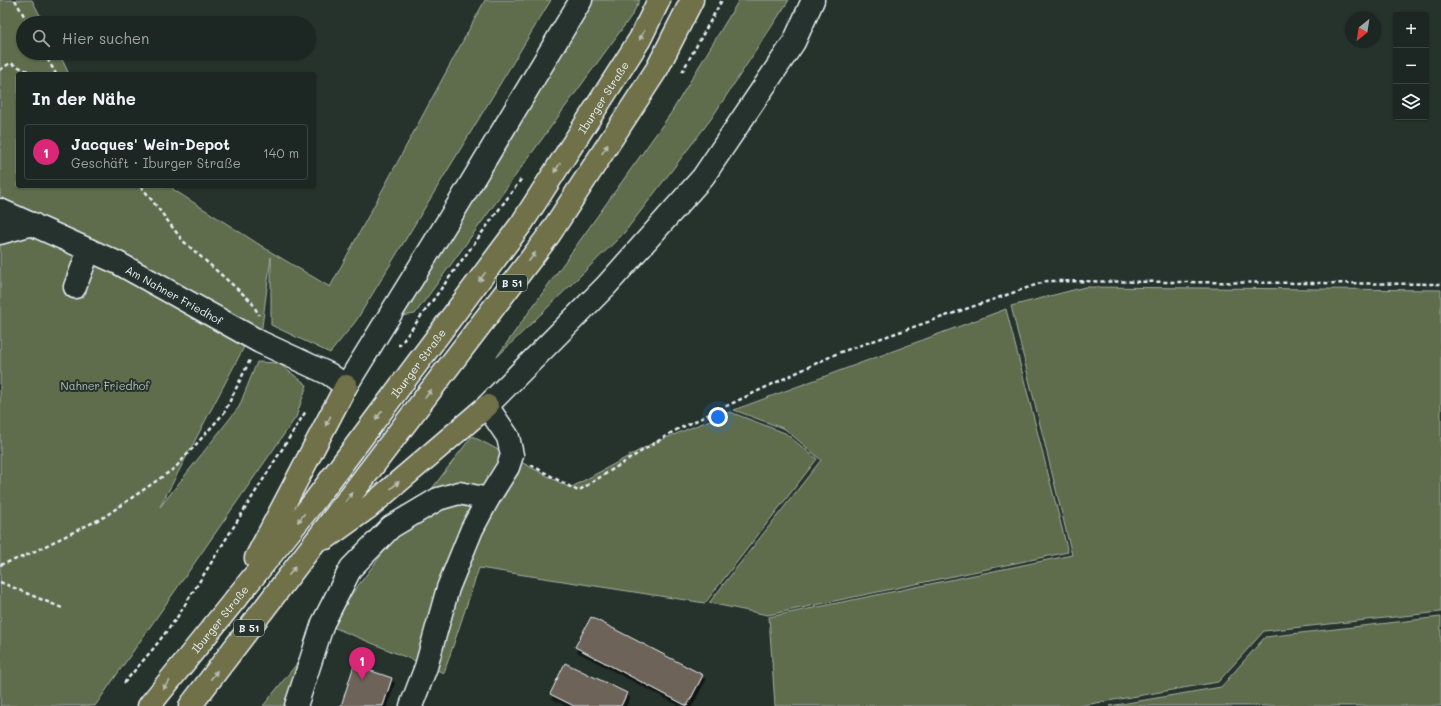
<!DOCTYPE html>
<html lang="de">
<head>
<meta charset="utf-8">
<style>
  body { margin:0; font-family:Mali,sans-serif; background:#29322f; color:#f1f3f6 }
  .controls { position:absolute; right:12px; top:12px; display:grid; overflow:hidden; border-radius:4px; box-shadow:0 1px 3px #0004 }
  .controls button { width:36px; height:36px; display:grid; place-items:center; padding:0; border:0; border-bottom:1px solid #3a4340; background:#1c2622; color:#f1f3f6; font:20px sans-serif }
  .compass { position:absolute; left:1345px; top:12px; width:36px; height:36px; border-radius:50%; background:#1c2622; box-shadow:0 1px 3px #0004; rotate:210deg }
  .you { position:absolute; left:718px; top:417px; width:14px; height:14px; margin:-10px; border:3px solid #fff; border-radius:50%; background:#1a73e8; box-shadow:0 0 0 6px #1a73e833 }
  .badge { display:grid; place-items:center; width:26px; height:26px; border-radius:50%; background:#db2777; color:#fff; font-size:13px; font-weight:700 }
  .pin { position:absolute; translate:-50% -33px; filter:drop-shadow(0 1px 2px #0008) }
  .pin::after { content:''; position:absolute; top:21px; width:14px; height:12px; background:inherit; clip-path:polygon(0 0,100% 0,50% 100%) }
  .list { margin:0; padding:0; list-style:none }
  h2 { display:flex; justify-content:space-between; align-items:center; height:52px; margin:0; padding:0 16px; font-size:17px }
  h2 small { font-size:13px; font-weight:400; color:#a0a5a5 }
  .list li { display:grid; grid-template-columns:26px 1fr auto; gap:12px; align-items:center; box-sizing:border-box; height:56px; margin:0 8px 8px; padding:0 8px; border:1px solid #3a4340; border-radius:4px }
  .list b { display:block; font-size:15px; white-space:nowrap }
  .list p { margin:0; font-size:13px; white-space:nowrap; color:#a0a5a5 }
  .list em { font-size:13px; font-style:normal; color:#a0a5a5 }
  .icon { flex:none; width:22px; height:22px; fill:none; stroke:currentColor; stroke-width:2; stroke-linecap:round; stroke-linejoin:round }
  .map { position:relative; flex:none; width:1441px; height:706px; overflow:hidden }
  .search { position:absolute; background:#1c2622; box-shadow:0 1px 3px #0004; left:16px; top:16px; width:300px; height:44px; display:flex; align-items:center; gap:10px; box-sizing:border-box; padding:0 14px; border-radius:22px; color:#a0a5a5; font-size:15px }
  .panel { position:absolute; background:#1c2622; box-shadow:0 1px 3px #0004; left:16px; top:72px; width:300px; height:116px; border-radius:4px }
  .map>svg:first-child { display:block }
</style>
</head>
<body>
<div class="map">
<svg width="1441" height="706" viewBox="0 0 1441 706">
  <defs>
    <filter id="shadow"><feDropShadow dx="2.5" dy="4.5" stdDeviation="0" flood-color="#0009"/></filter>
  </defs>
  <rect width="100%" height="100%" fill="#26332d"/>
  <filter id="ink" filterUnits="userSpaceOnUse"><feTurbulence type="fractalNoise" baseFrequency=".025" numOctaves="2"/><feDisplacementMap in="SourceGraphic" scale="8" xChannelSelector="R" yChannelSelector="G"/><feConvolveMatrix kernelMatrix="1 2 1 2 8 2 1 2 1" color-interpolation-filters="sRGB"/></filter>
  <g filter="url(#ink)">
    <path fill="#5f6d4e" stroke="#a4afa3" d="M0,0H32L44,23H23V53H59L69,74H18V186H171L174,190L271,252L330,287L485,0H551L356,321L330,353L271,325V257L260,342L135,279L244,347L160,507L239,407L257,362L278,363L307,385L296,417L95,706H0Z
      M593,0H640L632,15L415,314L401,316L503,154Z
      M739,0H789L711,119L624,233L496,358L671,113Z
      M1085,287L1441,290V612L1264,631L1218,682L1079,706H775L769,617L1072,555L1011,306Z
      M1006,309L1068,552L768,615L709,603L821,460L785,429L734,410Z
      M730,412L785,433L817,459L705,603L479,568L444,673L328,625L472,436L570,488L651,444Z
      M1441,617V706H1110L1221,687L1265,637Z
      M303,656L286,706H263Z"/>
    <path fill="#6e6358" stroke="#e8f1f8" filter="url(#shadow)" d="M591,617L703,675L687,706L575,647Z
      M565,663L627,693L621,706H574L550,694Z
      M354,665L392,678L383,706H341Z"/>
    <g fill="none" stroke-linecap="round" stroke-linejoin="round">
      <g stroke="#e8f1f8" stroke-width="25">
        <g id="minor">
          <path id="s1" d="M0,210L118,263L260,342L329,374L346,386L459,203L581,0"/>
          <path d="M0,233L33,224"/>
          <path d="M75,287L89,250"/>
          <path d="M296,706L323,623L351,568L391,527L438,499L459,493L488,499"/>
          <path d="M411,706L426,667L448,588L472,529L488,499L508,467L512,455L508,437L487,406L606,286L703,177L794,42L813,0"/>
        </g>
      </g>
      <g stroke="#e8f1f8" stroke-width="25">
        <g id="highway">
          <path d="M326,538L369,507L487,406"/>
          <path d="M256,558L346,386"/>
          <path id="s2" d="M149,706L313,503L522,223L640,39L659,0"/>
          <path d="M190,706L549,235L657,69L692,0"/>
        </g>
      </g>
      <path stroke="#e8f1f8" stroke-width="2.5" stroke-dasharray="4 3" stroke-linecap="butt" d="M15,0L28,23
        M44,53L56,74
        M0,70L10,63L34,74
        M682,72L722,0
        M141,186L183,241L251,301L259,315
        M398,345H400L522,178
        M531,465L578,491L674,431L838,353L1047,281L1441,284
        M0,565L25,556L104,517L175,468L224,413L250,360
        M0,582L62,608
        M124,683L153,649L176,619L306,411"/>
      <use href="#minor" stroke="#26332d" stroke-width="22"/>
      <use href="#highway" stroke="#70704a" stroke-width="22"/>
    </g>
    <defs><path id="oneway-solid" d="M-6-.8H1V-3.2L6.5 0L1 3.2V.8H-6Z"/></defs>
    <g fill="#b8bdb2">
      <use href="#oneway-solid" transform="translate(642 35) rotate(117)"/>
      <use href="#oneway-solid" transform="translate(605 149) rotate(-57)"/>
      <use href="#oneway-solid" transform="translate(557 168) rotate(123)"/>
      <use href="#oneway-solid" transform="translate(532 257) rotate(-53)"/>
      <use href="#oneway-solid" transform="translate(482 277) rotate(127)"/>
      <use href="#oneway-solid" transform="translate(428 394) rotate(-53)"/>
      <use href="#oneway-solid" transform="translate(379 415) rotate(127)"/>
      <use href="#oneway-solid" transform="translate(328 421) rotate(118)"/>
      <use href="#oneway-solid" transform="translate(395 485) rotate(-41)"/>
      <use href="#oneway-solid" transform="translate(349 497) rotate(-53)"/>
      <use href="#oneway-solid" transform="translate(301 518) rotate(129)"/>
      <use href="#oneway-solid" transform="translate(292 571) rotate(-53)"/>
      <use href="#oneway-solid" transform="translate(214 675) rotate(-53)"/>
      <use href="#oneway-solid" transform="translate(166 685) rotate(129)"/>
    </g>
  </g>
  <g text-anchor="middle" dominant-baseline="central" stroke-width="4" stroke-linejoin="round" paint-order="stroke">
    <g fill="#26332d" stroke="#aeb8bb" stroke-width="1">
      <rect x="497" y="275" width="30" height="16" rx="3"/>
      <rect x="234" y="620" width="30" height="16" rx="3"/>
    </g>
    <g font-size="10" font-weight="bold" fill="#e8f1f8">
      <text x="512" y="283">B 51</text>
      <text x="249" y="628">B 51</text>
    </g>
    <g font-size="11" fill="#e8f1f8" stroke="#26332d">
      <text stroke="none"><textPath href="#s2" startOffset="760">Iburger Straße</textPath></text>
      <text stroke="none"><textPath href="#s1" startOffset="194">Am Nahner Friedhof</textPath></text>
      <text stroke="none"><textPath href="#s2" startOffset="436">Iburger Straße</textPath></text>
      <text stroke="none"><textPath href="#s2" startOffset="112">Iburger Straße</textPath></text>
    </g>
    <g font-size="11" fill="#b1bcb4" stroke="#26332d">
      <text x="105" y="385">Nahner Friedhof</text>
    </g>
  </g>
</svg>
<div class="controls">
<button>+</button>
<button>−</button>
<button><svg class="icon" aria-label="layers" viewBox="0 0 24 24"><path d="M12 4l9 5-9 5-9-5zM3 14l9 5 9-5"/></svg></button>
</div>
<svg class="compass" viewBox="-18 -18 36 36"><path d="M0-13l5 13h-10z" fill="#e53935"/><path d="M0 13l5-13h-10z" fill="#a0a5a5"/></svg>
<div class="you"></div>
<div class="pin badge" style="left:362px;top:680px">1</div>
<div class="search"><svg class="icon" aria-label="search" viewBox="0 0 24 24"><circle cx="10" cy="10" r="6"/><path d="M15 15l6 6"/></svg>Hier suchen</div>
<section class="panel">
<h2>In der Nähe<small></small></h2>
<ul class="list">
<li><span class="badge">1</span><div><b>Jacques' Wein-Depot</b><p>Geschäft · Iburger Straße</p></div><em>140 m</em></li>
</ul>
</section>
</div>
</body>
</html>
